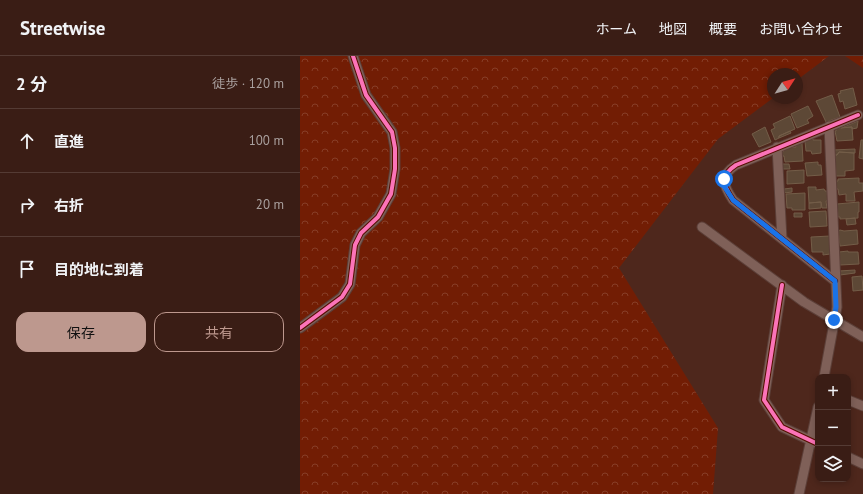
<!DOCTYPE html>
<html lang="ja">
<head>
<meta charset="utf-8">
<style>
  body { margin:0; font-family:"PT Sans","Noto Sans JP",sans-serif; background:#41261e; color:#f1f3f6 }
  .controls { position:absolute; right:12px; bottom:12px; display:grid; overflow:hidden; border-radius:8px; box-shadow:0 2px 6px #0003 }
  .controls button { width:36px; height:36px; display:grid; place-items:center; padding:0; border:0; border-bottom:1px solid #543b34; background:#3a1d15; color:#f1f3f6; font:20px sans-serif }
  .compass { position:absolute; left:467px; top:12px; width:36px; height:36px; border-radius:50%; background:#3a1d15; box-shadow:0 2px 6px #0003; rotate:54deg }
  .stop { position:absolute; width:12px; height:12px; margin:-9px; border:3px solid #1a73e8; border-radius:50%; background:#fff }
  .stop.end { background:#1a73e8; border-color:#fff; box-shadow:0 1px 4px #0008 }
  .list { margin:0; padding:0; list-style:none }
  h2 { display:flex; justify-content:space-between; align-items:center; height:52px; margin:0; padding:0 16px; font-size:17px }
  h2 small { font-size:13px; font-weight:400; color:#aba2a0 }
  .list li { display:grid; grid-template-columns:26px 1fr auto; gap:12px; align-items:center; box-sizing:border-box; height:64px; padding:0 16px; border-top:1px solid #543b34 }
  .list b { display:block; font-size:15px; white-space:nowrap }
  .list em { font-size:13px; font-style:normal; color:#aba2a0 }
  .actions { display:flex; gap:8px; padding:12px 16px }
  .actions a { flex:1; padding:9px 0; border:1px solid #bd988e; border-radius:12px; text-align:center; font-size:14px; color:#bd988e }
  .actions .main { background:#bd988e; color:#111 }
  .icon { flex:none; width:22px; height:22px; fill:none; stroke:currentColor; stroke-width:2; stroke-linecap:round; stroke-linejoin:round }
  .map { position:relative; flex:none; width:563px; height:438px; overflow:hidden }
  header { display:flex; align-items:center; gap:24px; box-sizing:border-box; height:56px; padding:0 20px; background:#3a1d15; border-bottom:1px solid #543b34 }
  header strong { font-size:19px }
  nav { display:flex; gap:22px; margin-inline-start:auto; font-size:14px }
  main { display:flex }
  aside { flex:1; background:#3a1d15 }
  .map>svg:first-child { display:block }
</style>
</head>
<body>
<header>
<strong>Streetwise</strong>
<nav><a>ホーム</a><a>地図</a><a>概要</a><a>お問い合わせ</a></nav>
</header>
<main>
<aside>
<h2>2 分<small>徒歩 · 120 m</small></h2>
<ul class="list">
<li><svg class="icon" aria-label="ahead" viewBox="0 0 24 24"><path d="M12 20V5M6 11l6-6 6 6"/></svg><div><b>直進</b></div><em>100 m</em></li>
<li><svg class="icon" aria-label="right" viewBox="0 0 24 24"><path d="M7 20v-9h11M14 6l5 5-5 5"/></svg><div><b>右折</b></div><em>20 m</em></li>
<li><svg class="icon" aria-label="arrive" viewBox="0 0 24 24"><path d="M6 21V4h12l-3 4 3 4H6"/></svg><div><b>目的地に到着</b></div></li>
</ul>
<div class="actions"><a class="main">保存</a><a>共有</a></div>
</aside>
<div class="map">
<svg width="563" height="438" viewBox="0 0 563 438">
  <defs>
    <pattern id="forest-crowns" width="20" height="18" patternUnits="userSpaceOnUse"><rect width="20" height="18" fill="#721d04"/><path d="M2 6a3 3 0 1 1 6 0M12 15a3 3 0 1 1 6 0" fill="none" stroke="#873d27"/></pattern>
  </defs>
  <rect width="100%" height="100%" fill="#4e271c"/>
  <path fill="url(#forest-crowns)" d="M0,0H529L497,24V18H473V42L418,83L319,212L418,372L413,438H0Z
    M545,0H563V12Z"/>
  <path fill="#5d4836" stroke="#735d48" d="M553,32L557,49L545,53L543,45L540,46L538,38L541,37L540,35Z
    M532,39L540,61L526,66L516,45Z
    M508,50L513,60L507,64L509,67L497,72L491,58Z
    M490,60L495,73L479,80V82L475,84L471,74L475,72L473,68Z
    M558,65L557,72L552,73V71L541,72Z
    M465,71L471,86L459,91L452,78Z
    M552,71L553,84L537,85L535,75H536V72Z
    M490,75L491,77L479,82V80Z
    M513,82V84H521V97L512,98L511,95H506L505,85Z
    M561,84H563V103L559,102Z
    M495,87H502L503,105L485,106L484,100H482V96L484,95L483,92L496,91Z
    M555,93V97L539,96L537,99H534L533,94Z
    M539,96L554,97V114L545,115V120H536L535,99H537Z
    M518,106V109H521L522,119L507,120L505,107Z
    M482,108H489L490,113H482Z
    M504,114V127L487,128V115Z
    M559,122V127H563V135L554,136L555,145H546V138L539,139L538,133H536L535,125H538V123Z
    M508,131H516V134L524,133L525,135H527L528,145H526L527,152H522L521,146L509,147Z
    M492,132V136L484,137V133Z
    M505,137V154H492V152H487L486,138Z
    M521,146V152L509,153V147Z
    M559,146V156H558V162L540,163V161H538L537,148Z
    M526,155L527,170L510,171L509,156Z
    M494,157H502V161H494Z
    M555,162L556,168L547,169L546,163Z
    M540,174L544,175L557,174L558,188L540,190L538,175Z
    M530,180V198L523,199V196H512L511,181Z
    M548,195V196H558L559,208L540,209L539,196Z
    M555,214V217L540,219L539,215Z
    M562,220L563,234L553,235L552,221Z"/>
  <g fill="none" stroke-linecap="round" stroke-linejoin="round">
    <g stroke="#5c3f38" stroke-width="11">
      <path id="street" d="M477,91L482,183
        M402,171L504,246L563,281
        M535,225L433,144C423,129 419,120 436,109L558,59
        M482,229L464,344L482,371L518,388
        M0,272L42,241L50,228L55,189L61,177L78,161L91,138L95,113V92L92,76L66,39L53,0
        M524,321L537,251L529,70
        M548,344L563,350
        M548,401L563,408
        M499,438L518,351"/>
    </g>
    <use href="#street" stroke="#7f6058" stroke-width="9"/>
    <g stroke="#570d00" stroke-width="6">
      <path id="cycleway" d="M535,225L433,144C423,129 419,120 436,109L558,59
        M482,229L464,344L482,371L518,388
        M0,272L42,241L50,228L55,189L61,177L78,161L91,138L95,113V92L92,76L66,39L53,0"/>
    </g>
    <use href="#cycleway" stroke="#fb73b8" stroke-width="4"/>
  </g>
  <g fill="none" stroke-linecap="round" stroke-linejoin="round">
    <path stroke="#1a73e8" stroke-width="5" d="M424,123V130L433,144L535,225L536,251L534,264"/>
  </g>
</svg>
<div class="controls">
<button>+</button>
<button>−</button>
<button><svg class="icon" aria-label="layers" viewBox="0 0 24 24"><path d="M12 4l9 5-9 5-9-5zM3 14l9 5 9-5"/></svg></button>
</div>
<svg class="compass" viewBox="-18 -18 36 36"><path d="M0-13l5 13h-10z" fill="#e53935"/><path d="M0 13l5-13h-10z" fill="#aba2a0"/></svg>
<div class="stop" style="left:424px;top:123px"></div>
<div class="stop end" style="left:534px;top:264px"></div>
</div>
</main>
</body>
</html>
